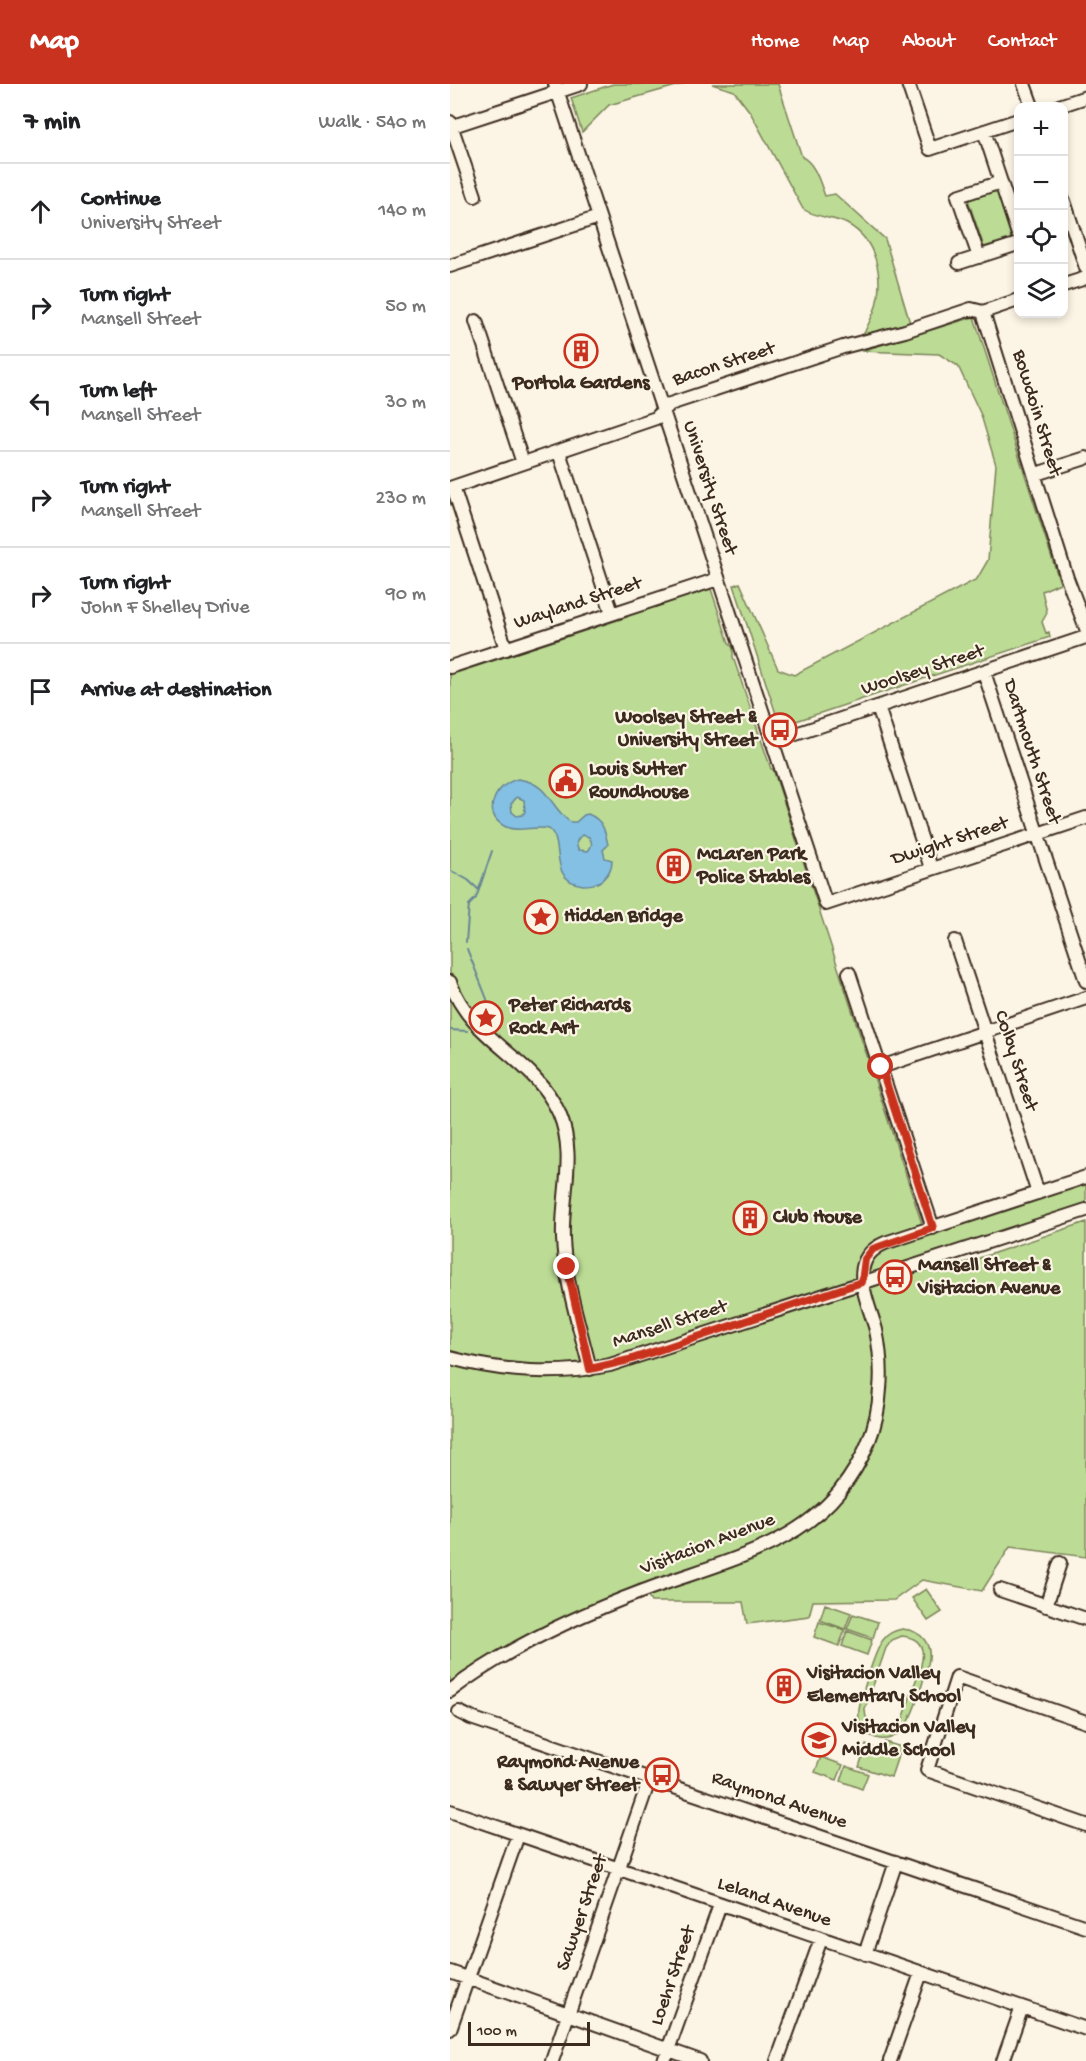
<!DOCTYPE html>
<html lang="en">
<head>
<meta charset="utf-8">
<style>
  body { margin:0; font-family:"Gochi Hand",sans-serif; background:#f6f6f6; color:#202124 }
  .controls { position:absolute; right:18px; top:18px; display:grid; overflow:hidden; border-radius:12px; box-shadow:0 3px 9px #0003 }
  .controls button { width:54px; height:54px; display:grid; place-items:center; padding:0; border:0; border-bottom:2px solid #e0e0e0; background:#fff; color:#202124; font:30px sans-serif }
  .scale { position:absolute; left:18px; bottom:15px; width:122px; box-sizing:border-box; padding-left:6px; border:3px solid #3b2a1e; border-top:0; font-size:16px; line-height:21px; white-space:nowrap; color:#3b2a1e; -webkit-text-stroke:4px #fcf5e5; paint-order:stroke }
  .stop { position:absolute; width:18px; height:18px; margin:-14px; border:4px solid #c8321e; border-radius:50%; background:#fff }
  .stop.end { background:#c8321e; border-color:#fff; box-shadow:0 2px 6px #0008 }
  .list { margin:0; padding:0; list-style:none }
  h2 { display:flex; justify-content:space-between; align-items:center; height:78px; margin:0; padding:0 24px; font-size:26px }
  h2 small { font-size:20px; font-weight:400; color:#757577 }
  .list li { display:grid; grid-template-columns:39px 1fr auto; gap:18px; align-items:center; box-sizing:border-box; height:96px; padding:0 24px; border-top:2px solid #e0e0e0 }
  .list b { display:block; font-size:22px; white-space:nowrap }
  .list p { margin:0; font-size:20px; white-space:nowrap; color:#757577 }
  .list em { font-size:20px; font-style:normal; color:#757577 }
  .icon { flex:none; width:33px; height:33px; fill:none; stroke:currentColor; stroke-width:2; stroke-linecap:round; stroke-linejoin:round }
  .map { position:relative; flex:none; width:636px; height:1977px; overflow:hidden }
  header { display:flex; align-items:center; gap:36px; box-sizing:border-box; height:84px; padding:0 30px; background:#c8321e; color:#fff }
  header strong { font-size:28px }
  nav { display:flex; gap:33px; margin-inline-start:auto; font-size:21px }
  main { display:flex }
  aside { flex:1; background:#fff }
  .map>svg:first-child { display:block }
</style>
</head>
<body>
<header>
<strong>Map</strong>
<nav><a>Home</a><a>Map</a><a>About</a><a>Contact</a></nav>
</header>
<main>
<aside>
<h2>7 min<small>Walk · 540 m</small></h2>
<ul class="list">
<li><svg class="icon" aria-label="ahead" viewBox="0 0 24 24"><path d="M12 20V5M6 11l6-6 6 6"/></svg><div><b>Continue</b><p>University Street</p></div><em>140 m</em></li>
<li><svg class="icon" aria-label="right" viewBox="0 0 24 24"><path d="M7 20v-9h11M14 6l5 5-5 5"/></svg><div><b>Turn right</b><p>Mansell Street</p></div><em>50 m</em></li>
<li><svg class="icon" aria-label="left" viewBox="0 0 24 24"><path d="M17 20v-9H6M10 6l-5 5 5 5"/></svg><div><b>Turn left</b><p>Mansell Street</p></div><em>30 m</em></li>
<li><svg class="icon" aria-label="right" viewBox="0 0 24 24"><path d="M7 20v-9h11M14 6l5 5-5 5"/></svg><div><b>Turn right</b><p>Mansell Street</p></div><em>230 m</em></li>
<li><svg class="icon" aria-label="right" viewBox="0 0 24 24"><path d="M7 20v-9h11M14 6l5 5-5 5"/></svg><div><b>Turn right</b><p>John F Shelley Drive</p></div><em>90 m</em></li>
<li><svg class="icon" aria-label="arrive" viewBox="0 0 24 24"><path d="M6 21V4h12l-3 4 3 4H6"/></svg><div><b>Arrive at destination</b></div></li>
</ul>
</aside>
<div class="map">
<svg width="636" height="1977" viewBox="0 0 636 1977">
  <rect width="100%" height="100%" fill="#fcf5e5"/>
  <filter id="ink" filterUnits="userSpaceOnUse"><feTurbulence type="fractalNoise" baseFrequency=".0167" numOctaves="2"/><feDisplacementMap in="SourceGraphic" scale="12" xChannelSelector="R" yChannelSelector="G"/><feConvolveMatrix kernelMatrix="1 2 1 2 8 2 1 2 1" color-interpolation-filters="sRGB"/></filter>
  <g filter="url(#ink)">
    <path fill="#bcdc95" stroke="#7c835a" stroke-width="1.5" fill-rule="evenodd" d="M163,0H233L159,21L132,48L121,14Z
      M262,0H328L352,73C365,79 370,99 375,112L385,110L435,155L460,239L413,252C417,242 423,232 426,222C434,192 426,155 397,140C383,133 366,134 353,125L300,28L284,7Z
      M547,107L561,151L560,155L534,163L518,116Z
      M524,233L610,499L592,507L597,529L592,538L596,549L599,548L600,553L328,643L326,634L327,633L284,501L290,499L328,585L344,591L527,495L538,476L546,381L531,331L508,282L489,270L411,267Z
      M261,505L279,559L283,564V573L321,685H323L476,1152L636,1100V1120L482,1171L488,1188L636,1138V1473L560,1463L532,1507L472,1496L444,1516L363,1517L359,1532L297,1540L293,1518H201L190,1500L79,1551L0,1601V591L177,533L179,531Z
      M476,1505L492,1528L478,1537L462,1514Z
      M375,1520L401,1529L395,1545L370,1536Z
      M403,1530L428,1538L423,1554L397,1545Z
      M369,1538L395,1546L389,1562L364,1553Z
      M452,1545C472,1546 483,1561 478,1580C471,1602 460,1665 426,1654C417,1651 410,1643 409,1634C406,1623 426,1565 433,1556C438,1549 444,1547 452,1545ZM452,1552C487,1555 468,1590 461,1609C458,1619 456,1632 450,1640C436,1658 414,1644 415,1625L436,1564L442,1556Z
      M397,1547L422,1556L417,1571L392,1562Z
      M435,1658L451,1663L441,1693L409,1683L416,1661L432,1667Z
      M371,1673L393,1681L387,1696L365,1688Z
      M396,1682L418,1690L412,1705L391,1697Z"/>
    <path fill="#84c0e3" stroke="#678494" stroke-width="1.5" fill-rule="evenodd" d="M68,695C99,699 99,722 120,738H126L134,731L138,730C153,736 155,746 158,761L153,766L155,774L162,776C162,783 160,788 155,793C149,800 142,801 133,801C97,797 116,759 99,745C85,741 69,749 56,743C30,731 45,700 68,695ZM67,713L74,716L75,728L72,731L67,732L62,728L61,720ZM132,751L139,753C143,759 142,762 138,767L129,766C125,760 126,756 132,751Z"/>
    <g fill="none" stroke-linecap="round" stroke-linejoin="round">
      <path stroke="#678494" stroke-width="2" d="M0,786L18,796L29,806
        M16,858L19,821L26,814L42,767
        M17,865L37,915L38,925
        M0,946L17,947"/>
      <g stroke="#3b2a1e" stroke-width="16">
        <path id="minor" d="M105,0L376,820L636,734
          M458,0L480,65L568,36
          M574,0L582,22
          M609,22L636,13
          M0,38L25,112
          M0,43L131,0
          M534,47L568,150
          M614,117L636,184
          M529,173L508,112L551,98
          M509,179L568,160
          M0,182L149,133
          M614,201L636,194
          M533,228L617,494L636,544
          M26,237L73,379
          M109,368L162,529
          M586,390L636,374
          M3,403L56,565
          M0,404L206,334L220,320L393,263L455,247L521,225L533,228L568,216
          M0,583L268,495
          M534,588L636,897
          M428,623L481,784
          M322,658L636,553
          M505,857L588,1109
          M399,889L483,1144
          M0,898C22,958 83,972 109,1029C127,1071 111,1112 113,1155C115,1199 130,1243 140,1285
          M431,983L636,914
          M0,1274C54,1288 105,1292 160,1281L636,1126
          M550,1506L636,1535
          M596,1522L610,1479
          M0,1607C57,1564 126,1532 193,1507C260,1481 341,1467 389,1408C413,1378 428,1344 430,1305C432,1285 430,1266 426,1246C418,1216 395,1176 435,1159L636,1093
          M9,1628L21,1634L636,1843
          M636,1638L507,1593L477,1686L636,1741
          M0,1727L636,1945
          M415,1870L446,1778
          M0,1888L250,1977
          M0,1945L68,1751
          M102,1977L200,1694
          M214,1977L270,1821
          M327,1977L371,1855
          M440,1977L471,1889
          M553,1977L572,1923"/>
      </g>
      <use href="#minor" stroke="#fcf5e5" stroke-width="12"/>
    </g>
  </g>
  <g fill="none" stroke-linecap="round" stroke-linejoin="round" filter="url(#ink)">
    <path stroke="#c8321e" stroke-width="8" d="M117,1183L140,1285L179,1276L412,1198L415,1175L423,1165L483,1144L431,983"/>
  </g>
  <defs>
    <g id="building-ring" transform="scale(1.725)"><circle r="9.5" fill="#fcf5e5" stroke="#c8321e" stroke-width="1.5"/><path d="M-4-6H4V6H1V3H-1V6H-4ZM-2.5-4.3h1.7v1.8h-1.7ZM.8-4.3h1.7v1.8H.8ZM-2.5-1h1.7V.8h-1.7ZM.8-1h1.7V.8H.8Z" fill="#c8321e"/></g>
    <g id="bus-ring" transform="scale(1.725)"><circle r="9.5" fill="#fcf5e5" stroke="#c8321e" stroke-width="1.5"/><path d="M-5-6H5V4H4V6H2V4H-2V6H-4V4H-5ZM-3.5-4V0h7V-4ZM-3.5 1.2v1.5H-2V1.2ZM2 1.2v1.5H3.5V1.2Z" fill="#c8321e"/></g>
    <g id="civic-ring" transform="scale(1.725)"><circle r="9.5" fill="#fcf5e5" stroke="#c8321e" stroke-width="1.5"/><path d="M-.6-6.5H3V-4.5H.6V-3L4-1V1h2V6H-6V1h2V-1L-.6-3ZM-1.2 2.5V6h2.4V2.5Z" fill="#c8321e"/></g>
    <g id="sight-ring" transform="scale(1.725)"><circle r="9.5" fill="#fcf5e5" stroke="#c8321e" stroke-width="1.5"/><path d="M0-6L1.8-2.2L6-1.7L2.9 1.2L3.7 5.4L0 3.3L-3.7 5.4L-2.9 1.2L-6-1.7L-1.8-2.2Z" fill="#c8321e"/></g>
    <g id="school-ring" transform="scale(1.725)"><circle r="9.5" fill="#fcf5e5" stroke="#c8321e" stroke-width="1.5"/><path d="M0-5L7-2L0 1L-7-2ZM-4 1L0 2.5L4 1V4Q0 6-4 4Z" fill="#c8321e"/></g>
  </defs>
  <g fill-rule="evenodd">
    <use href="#building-ring" x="131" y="267"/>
    <use href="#bus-ring" x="330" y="646"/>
    <use href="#civic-ring" x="116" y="697"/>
    <use href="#building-ring" x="224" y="782"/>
    <use href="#sight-ring" x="91" y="833"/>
    <use href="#sight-ring" x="36" y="934"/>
    <use href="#building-ring" x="300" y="1134"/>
    <use href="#bus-ring" x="445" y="1193"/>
    <use href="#building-ring" x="334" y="1602"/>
    <use href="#school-ring" x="369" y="1656"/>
    <use href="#bus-ring" x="212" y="1691"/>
  </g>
  <g text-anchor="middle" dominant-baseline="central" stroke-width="4.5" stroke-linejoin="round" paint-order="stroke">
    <g font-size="20" fill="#3b2a1e" stroke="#fcf5e5">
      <text transform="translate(274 281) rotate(-18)">Bacon Street</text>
      <text transform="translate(586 329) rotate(73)">Bowdoin Street</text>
      <text transform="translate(259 404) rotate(72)">University Street</text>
      <text transform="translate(128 520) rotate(-18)">Wayland Street</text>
      <text transform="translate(473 587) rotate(-18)">Woolsey Street</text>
      <text transform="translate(581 668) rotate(72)">Dartmouth Street</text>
      <text transform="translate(500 758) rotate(-18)">Dwight Street</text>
      <text transform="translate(565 977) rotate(72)">Colby Street</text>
      <text transform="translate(220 1241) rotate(-18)">Mansell Street</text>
      <text transform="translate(258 1461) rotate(-21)">Visitacion Avenue</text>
      <text transform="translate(329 1717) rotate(19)">Raymond Avenue</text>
      <text transform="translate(324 1819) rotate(19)">Leland Avenue</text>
      <text transform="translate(133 1829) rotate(-71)">Sawyer Street</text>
      <text transform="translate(224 1892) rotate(-71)">Loehr Street</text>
    </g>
    <g font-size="20" font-weight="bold" fill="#3b2a1e" stroke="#fcf5e5" text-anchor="start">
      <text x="131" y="300" text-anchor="middle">Portola Gardens</text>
      <text x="307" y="634" text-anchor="end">Woolsey Street &amp;<tspan x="307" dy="23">University Street</tspan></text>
      <text x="139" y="686">Louis Sutter<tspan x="139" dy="23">Roundhouse</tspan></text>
      <text x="247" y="771">McLaren Park<tspan x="247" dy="23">Police Stables</tspan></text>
      <text x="114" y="833">Hidden Bridge</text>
      <text x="59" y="922">Peter Richards<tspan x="59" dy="23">Rock Art</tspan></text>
      <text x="323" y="1134">Club House</text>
      <text x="468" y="1182">Mansell Street &amp;<tspan x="468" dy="23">Visitacion Avenue</tspan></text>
      <text x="357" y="1590">Visitacion Valley<tspan x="357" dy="23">Elementary School</tspan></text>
      <text x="392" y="1644">Visitacion Valley<tspan x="392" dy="23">Middle School</tspan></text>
      <text x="189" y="1679" text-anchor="end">Raymond Avenue<tspan x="189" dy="23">&amp; Sawyer Street</tspan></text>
    </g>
  </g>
</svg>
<div class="controls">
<button>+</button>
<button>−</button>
<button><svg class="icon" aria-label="locate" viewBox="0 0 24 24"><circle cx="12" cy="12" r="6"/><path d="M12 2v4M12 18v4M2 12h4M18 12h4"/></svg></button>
<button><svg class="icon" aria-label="layers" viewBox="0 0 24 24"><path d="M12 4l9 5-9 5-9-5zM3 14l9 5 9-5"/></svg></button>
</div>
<div class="scale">100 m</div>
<div class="stop" style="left:431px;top:983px"></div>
<div class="stop end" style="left:117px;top:1183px"></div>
</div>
</main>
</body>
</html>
